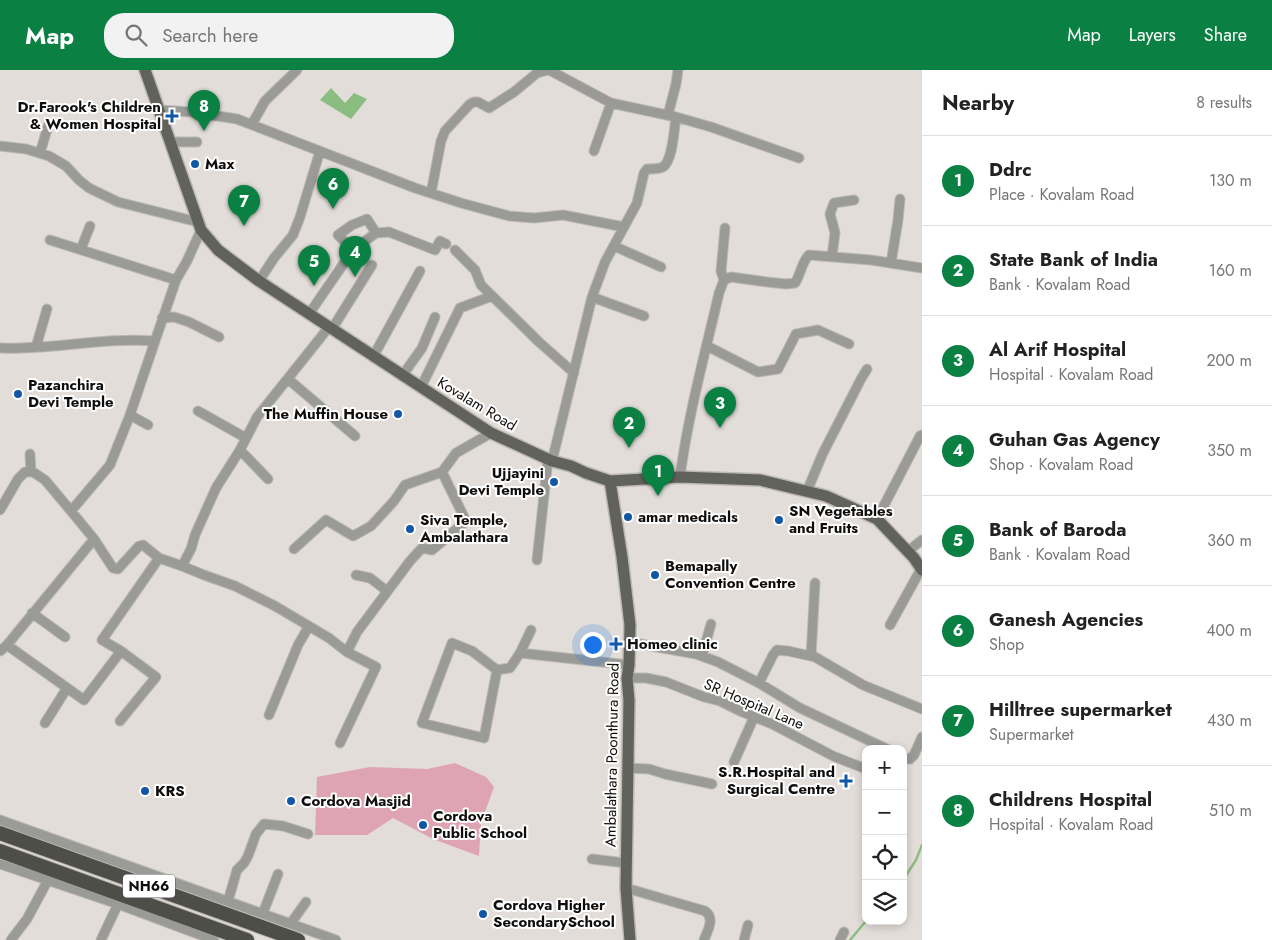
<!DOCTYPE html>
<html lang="en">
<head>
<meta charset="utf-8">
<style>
  body { margin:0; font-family:Jost,sans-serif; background:#f2f2f2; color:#222 }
  .controls { position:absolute; right:15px; bottom:15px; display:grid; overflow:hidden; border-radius:10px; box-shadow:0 2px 8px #0003 }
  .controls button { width:45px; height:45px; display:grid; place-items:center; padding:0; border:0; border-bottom:1px solid #e0e0e0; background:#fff; color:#222; font:25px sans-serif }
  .you { position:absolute; left:592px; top:574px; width:18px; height:18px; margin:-12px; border:4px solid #fff; border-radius:50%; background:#1a73e8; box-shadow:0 0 0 8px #1a73e833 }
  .badge { display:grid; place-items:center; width:32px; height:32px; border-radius:50%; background:#0b8043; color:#fff; font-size:16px; font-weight:700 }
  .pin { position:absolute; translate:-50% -41px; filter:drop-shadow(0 1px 2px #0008) }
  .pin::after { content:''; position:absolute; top:26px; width:18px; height:15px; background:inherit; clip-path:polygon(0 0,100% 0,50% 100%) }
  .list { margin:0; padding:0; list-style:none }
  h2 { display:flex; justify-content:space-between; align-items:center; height:65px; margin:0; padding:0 20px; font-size:21px }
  h2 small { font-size:16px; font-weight:400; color:#767676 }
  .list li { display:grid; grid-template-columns:32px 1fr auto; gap:15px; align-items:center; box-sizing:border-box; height:90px; padding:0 20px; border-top:1px solid #e0e0e0 }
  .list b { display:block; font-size:19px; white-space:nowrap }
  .list p { margin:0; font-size:16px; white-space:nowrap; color:#767676 }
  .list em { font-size:16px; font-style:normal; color:#767676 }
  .icon { flex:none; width:28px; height:28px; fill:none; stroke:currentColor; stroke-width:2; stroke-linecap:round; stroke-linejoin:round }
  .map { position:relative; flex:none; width:922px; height:870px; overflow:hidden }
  header { display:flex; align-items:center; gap:30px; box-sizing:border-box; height:70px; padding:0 25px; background:#0b8043; color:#fff }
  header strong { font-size:24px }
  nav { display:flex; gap:28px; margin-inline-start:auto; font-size:18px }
  .search { width:350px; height:45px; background:#f2f2f2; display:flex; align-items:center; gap:12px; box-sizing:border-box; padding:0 18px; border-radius:20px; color:#767676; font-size:19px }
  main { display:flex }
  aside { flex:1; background:#fff }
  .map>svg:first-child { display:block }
</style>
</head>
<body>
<header>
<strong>Map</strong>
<div class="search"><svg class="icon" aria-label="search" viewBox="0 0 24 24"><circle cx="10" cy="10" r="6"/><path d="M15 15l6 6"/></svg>Search here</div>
<nav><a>Map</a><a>Layers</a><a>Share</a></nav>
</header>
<main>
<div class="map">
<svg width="922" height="870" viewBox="0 0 922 870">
  <rect width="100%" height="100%" fill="#e2ddd8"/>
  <path fill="#dfa4b4" d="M455,693L486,707L494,717L481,753L479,786L433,769L393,748L367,765H315L317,707L370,697L427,699Z"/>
  <path fill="#8cbd80" d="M331,18L345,33L354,23L367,29L351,49L320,30Z"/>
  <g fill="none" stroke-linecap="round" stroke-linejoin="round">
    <path stroke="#8cbd80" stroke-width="2.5" d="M903,810L916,790L922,775
      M850,870L866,851"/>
    <g stroke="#bcb8b3" stroke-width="11">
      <path id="minor" d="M159,40L192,42L237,49L415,118L461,133L509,146L534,148L563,145L624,157
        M668,45L676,14L678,0
        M252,54L265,31L297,0
        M170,72H197
        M0,76L26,79L49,86L66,96L79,110L89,118L118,132L198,152
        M594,81L611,33
        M40,83L48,56
        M431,123L441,71L445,61L470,34L474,32H478L489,38L514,22L537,3L549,0L611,33L676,47L711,57L799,88
        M50,170L176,210
        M614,176L661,197
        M81,179L90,156
        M353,180L338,165L352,155L367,149L376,163
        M455,180L475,200L481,215L539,272L574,303
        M832,186L835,163L830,144L834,133L854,130
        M891,193L898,150L900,129
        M724,210L721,201L725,158
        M259,211L274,188L293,165L300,147L320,81
        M592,227L644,246
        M309,244L353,180L376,163L389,162L435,180L440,171L446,174
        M162,248L174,247L189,252L219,267
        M329,257L257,347L240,380L216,418L195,465L191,479L182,496L204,505L235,516L275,536L329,568L347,582L357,562L410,491L422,478L432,480L466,451L442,402
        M332,259L372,195
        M707,276L758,302L778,299L796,264L818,260L849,274
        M36,277L47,239
        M0,278C52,280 103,267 155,271L176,210L187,191L201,160
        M373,287L420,201
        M402,306L422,278L435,247
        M288,309L355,366
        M421,317L460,238L492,226
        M198,341L246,368
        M130,345L148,355
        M240,380L268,409
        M30,384L31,402
        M552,391L592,227L605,192L637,133L644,103L647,99C651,99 659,99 663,97C673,90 674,59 676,47
        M680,407C688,345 705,284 719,223L724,210L731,207L767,212L786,214L795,213C801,204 801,193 809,185L871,190L922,198
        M807,421L823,383L861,309L867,299
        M0,440L18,409L25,402H33L45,410L71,441L110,395L130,345L155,271
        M71,441L94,469L113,498L118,499L139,476L143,475L159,488
        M877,449L920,366L922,365
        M294,479L326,450L353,466L371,456L394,431L405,415L442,402L456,383L491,363
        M908,481L922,470
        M537,490L548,389
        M356,505L370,508L387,521
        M32,543L65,567
        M890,555L921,499
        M531,560L520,583L629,595
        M629,572L696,584L718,592L759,613L773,585L777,580L788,581L815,587L863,615L922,639
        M7,575L84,630L121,581
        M0,581L7,575L94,469
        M702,586L711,554
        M811,586L815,513
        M497,600L472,581L452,573L422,653L484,668L497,600L510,598L520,583
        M627,608H646L666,612L704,627L720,631L740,641L772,654L833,686L866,699
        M759,613L800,638L887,679
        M269,645L298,575L309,556
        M120,651L156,607L121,581L102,570L159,488L182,496
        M45,653L67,618
        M340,673L376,597L347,582
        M903,688L910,689L914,685L922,667
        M734,692L754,647
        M627,698L649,699L665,704L712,714
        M0,750L336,870
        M592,789L626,793
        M0,794L118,834L214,870
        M626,818L705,841C715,848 708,860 704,870
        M228,831L237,800L244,793L248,786L256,764L264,754L283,756L308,764
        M263,843L278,804
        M291,853L306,832
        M11,870L27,849L48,810
        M101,870L118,834
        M744,870L748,855
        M840,870L844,862"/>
    </g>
    <g stroke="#bcb8b3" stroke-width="14">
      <path id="major" d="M145,0L201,160L218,180L259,211L491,363L552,391L571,396L586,403L610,411L680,407L760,410L826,426L877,449L914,488L922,500
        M610,411L622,487L630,555L629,595L627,608L629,630L626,818L630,870"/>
    </g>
    <g stroke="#bcb8b3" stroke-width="16">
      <path id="highway" d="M0,763L298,870
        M0,781L247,870"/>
    </g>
    <use href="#minor" stroke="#9a9a97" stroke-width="9"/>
    <use href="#major" stroke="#62625d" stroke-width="11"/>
    <use href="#highway" stroke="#4e4e49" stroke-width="14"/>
  </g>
  <g fill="#1256a6" stroke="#fff" stroke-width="2">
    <path d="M169.5 38.5h5v5h5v5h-5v5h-5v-5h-5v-5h5z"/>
    <circle cx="195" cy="94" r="5"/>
    <circle cx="18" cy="324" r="5"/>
    <circle cx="398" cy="344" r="5"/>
    <circle cx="554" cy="412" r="5"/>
    <circle cx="628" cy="447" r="5"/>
    <circle cx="779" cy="450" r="5"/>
    <circle cx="410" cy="459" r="5"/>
    <circle cx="655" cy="505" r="5"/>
    <path d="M613.5 566.5h5v5h5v5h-5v5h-5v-5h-5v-5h5z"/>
    <path d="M843.5 703.5h5v5h5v5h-5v5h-5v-5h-5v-5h5z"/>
    <circle cx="145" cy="721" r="5"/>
    <circle cx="291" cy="731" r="5"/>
    <circle cx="423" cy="755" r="5"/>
    <circle cx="483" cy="844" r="5"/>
  </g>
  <g text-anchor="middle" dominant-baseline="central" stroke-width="4" stroke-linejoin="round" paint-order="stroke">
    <rect fill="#fff" stroke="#585656" stroke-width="1" x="123" y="804.5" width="52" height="23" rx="4"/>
    <g font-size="14" font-weight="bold" fill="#100e0d">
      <text x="149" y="816">NH66</text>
    </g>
    <g font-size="15" font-weight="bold" fill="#100e0d" stroke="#fff" text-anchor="start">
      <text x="161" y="37" text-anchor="end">Dr.Farook's Children<tspan x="161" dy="17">&amp; Women Hospital</tspan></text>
      <text x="205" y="94">Max</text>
      <text x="28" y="315">Pazanchira<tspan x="28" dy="17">Devi Temple</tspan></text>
      <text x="388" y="344" text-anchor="end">The Muffin House</text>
      <text x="544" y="403" text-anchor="end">Ujjayini<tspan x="544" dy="17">Devi Temple</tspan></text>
      <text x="789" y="441">SN Vegetables<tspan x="789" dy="17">and Fruits</tspan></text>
      <text x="638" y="447">amar medicals</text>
      <text x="420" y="450">Siva Temple,<tspan x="420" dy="17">Ambalathara</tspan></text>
      <text x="665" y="496">Bemapally<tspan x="665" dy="17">Convention Centre</tspan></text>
      <text x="627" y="574">Homeo clinic</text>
      <text x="835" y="702" text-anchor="end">S.R.Hospital and<tspan x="835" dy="17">Surgical Centre</tspan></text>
      <text x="155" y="721">KRS</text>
      <text x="301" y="731">Cordova Masjid</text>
      <text x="433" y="746">Cordova<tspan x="433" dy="17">Public School</tspan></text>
      <text x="493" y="835">Cordova Higher<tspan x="493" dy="17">SecondarySchool</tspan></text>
    </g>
    <g font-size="15" fill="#100e0d" stroke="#fff">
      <text transform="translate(477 334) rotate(31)">Kovalam Road</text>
      <text transform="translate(754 634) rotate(23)">SR Hospital Lane</text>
      <text transform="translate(612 685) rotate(-89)">Ambalathara Poonthura Road</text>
    </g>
  </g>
</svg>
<div class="controls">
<button>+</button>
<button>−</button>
<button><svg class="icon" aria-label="locate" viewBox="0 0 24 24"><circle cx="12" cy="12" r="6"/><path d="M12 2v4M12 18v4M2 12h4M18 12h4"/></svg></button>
<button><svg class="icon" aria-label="layers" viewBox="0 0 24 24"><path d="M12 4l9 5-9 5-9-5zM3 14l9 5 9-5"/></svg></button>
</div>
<div class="you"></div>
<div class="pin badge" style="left:658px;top:426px">1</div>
<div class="pin badge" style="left:629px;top:378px">2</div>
<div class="pin badge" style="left:720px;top:358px">3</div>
<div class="pin badge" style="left:355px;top:207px">4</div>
<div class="pin badge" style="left:314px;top:216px">5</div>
<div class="pin badge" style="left:333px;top:139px">6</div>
<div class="pin badge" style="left:244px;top:156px">7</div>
<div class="pin badge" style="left:204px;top:61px">8</div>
</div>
<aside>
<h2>Nearby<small>8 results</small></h2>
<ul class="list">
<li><span class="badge">1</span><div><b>Ddrc</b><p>Place · Kovalam Road</p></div><em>130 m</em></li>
<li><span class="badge">2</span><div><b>State Bank of India</b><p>Bank · Kovalam Road</p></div><em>160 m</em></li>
<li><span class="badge">3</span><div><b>Al Arif Hospital</b><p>Hospital · Kovalam Road</p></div><em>200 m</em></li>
<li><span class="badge">4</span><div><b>Guhan Gas Agency</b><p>Shop · Kovalam Road</p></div><em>350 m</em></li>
<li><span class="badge">5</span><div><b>Bank of Baroda</b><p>Bank · Kovalam Road</p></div><em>360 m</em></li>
<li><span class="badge">6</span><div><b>Ganesh Agencies</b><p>Shop</p></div><em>400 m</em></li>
<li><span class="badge">7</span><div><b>Hilltree supermarket</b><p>Supermarket</p></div><em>430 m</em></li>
<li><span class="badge">8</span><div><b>Childrens Hospital</b><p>Hospital · Kovalam Road</p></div><em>510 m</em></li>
</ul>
</aside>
</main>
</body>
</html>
